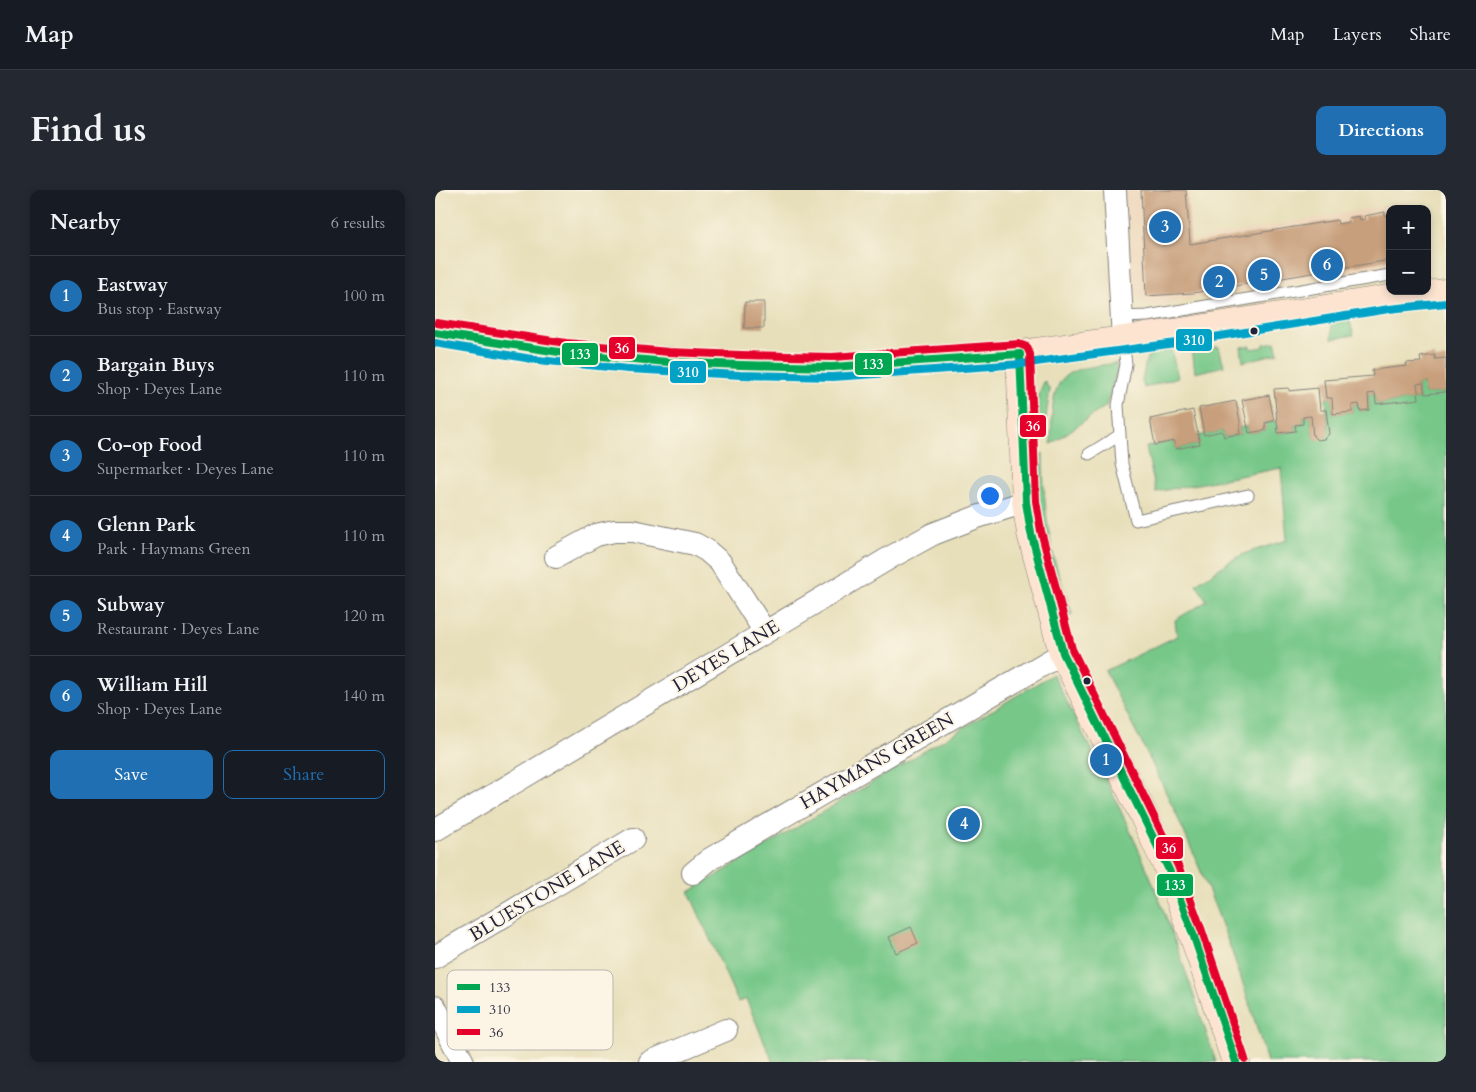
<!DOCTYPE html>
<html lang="en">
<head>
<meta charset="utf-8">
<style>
  body { margin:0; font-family:Cardo,serif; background:#242831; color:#f1f3f6 }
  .controls { position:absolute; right:15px; top:15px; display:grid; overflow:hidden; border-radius:10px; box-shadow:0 2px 8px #0003 }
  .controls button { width:45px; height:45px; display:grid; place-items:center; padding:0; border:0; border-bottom:1px solid #363941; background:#171b24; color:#f1f3f6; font:25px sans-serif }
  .you { position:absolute; left:554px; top:305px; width:18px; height:18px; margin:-12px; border:4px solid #fff; border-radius:50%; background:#1a73e8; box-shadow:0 0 0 8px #1a73e833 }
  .badge { display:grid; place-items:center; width:32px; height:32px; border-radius:50%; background:#1f6fb2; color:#fff; font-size:16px; font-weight:700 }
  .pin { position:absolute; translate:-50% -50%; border:2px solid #fff; box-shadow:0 1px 5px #0006 }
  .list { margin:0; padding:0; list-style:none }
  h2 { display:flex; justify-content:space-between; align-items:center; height:65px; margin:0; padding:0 20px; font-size:21px }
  h2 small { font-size:16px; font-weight:400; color:#9ea1a6 }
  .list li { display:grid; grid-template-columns:32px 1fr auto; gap:15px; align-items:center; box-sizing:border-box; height:80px; padding:0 20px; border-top:1px solid #363941 }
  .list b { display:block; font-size:19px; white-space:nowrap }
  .list p { margin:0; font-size:16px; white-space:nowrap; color:#9ea1a6 }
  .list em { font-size:16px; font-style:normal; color:#9ea1a6 }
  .actions { display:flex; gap:10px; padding:15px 20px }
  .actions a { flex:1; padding:11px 0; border:1px solid #1f6fb2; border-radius:10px; text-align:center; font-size:18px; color:#1f6fb2 }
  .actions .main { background:#1f6fb2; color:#fff }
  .map { position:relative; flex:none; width:1011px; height:872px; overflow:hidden; border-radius:10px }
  header { display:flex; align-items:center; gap:30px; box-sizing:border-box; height:70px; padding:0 25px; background:#171b24; border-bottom:1px solid #363941 }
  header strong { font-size:24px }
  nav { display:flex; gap:28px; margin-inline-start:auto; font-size:18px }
  .intro { display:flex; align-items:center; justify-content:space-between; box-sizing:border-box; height:120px; padding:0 30px }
  h1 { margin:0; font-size:35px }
  .button { padding:12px 22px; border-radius:10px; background:#1f6fb2; color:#fff; font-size:18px; font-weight:700 }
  main { display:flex; gap:30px; padding:0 30px }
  aside { flex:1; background:#171b24; border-radius:10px; box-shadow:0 2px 8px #0003 }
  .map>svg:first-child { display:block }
</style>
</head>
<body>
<header>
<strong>Map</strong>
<nav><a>Map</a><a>Layers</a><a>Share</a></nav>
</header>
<div class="intro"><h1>Find us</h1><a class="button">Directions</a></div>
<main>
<aside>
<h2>Nearby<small>6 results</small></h2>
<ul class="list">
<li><span class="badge">1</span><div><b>Eastway</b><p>Bus stop · Eastway</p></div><em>100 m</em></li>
<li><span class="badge">2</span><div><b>Bargain Buys</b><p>Shop · Deyes Lane</p></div><em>110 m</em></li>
<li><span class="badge">3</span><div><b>Co-op Food</b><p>Supermarket · Deyes Lane</p></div><em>110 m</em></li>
<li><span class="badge">4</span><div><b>Glenn Park</b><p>Park · Haymans Green</p></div><em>110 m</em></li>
<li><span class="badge">5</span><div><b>Subway</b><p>Restaurant · Deyes Lane</p></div><em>120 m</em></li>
<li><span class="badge">6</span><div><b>William Hill</b><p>Shop · Deyes Lane</p></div><em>140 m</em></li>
</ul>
<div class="actions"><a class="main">Save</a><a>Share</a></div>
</aside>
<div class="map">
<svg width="1011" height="872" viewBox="0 0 1011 872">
  <rect width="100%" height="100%" fill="#fcf5e5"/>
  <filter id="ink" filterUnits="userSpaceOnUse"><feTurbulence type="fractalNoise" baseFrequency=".02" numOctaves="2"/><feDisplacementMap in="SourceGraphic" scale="10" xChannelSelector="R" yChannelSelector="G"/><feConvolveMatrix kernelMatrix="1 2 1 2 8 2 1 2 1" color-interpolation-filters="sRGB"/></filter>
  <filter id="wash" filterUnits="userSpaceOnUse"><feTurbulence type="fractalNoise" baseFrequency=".0096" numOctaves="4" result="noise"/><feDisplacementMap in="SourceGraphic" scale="20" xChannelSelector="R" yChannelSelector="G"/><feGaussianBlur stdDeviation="1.12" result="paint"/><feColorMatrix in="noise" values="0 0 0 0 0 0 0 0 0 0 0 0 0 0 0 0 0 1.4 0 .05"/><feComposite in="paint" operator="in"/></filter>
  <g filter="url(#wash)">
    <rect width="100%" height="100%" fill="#e7dfba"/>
    <path fill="#edd7bb" d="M687,0H754L757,50L974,11L975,19H955V77L719,116L705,112L694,103Z"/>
    <path fill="#76c788" stroke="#4c7462" d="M913,126L919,145L897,149L896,128Z
      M840,152L843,163L808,172L806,157L815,156L816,159L829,157V154Z
      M757,157H784L789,176L760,183Z
      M736,160L743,187L709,198L707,190L712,167L717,164Z
      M681,173L682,182L671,216L616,254C617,233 614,193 635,183C649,176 666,176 681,173Z
      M609,191L615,200L610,235L602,241L604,205Z
      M988,193L990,204L1011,202V872H832C812,801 788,733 759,665C733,602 701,542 670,481L742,446L740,430L772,411L761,394L795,371L811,363L852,350L846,278L721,302L711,257L739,251L741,259L764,254L763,246L787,241L789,247L805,244L804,238L812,236L814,243L831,240L830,233L842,230L843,243L861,241L860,235L868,234V227L876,226L878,246L882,250L894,243L891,208H897L898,224L917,222V215L924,214L925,221L934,220L933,204L940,203L941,214L984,209L982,194Z
      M608,263C608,300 611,336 620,372C625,389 631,407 637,424L632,428L605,326L601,268Z
      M618,484C651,550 686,617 715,686C740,747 760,809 781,872H338L311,809L303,812L254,702Z"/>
    <g id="blocks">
      <path fill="#c79f7c" d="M706,0H751L755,54L902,30L903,34L914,32L913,28L924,26L925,30L930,29L929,26L950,22V26L955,25V70L758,103L711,106Z
        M310,112H329V138H309Z
        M1000,165V169L1011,168V202L990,204L988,193L982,194L984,209L941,214L940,203L933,204L934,220L925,221L924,214L917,215V222L898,224L897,208H891L889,190L938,186L937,180L972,176L971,173L986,172L985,167Z
        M854,198V201L883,198L885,220H891L894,244L889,249L882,250L878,246L876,226L868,227V234L860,235L861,241L843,243L839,199Z
        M834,205L839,231L830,233L831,240L814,243L807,210Z
        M801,211L806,237L804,238L805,244L789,247L787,241L769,245L764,218Z
        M758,220L765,254L741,259L739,251L720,255L715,229Z
        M476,737L483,753L461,763L454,747Z"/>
    </g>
  </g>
  <g filter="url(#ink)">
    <use href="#blocks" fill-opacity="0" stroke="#84807a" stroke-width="1"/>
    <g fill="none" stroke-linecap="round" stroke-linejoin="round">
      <g stroke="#84807a" stroke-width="13">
        <path id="lane" d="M687,127L712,126L955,85
          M688,150L691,174L683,215L685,245L687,274L701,330L813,305
          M654,264L685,245"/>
      </g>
      <g stroke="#84807a" stroke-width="24">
        <path id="street" d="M680,0L688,150
          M121,367L161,345L179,341H198L260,354L271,360L285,372L330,442
          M0,640L456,367L498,344L542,327L591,312
          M258,683L275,669L628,463
          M0,767L198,649
          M0,817L28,872
          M215,872L291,840"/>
      </g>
      <g stroke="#84807a" stroke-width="29">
        <path id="secondary" d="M0,143L105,160L194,169L306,175L397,177L585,164L739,143L953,109L1011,103
          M585,164L591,312L596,343L628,463L707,622L734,680L758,744L801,872"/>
      </g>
      <use href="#lane" stroke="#fff" stroke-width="11"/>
      <use href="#street" stroke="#fff" stroke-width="22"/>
      <use href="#secondary" stroke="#fde4d1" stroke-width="28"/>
      <g stroke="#fcf5e5" stroke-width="11">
        <path id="bus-1" d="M0,143L130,163L233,172L306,175L397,177L585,164
          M585,164L591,312L596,343L628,463L734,680L758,744L801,872"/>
      </g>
      <g stroke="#fcf5e5" stroke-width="11">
        <path id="bus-2" d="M0,153L103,170L193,179L305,185L398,187L586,174L741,153L954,119L1011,113"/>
      </g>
      <g stroke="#fcf5e5" stroke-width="11">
        <path id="bus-3" d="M2,133L131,153L234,162L306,165L397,167L584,154L592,157L595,164L601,311L606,341L637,459L743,676L767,741L810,869"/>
      </g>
      <use href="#bus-1" stroke="#00a651" stroke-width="8"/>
      <use href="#bus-2" stroke="#02a2c7" stroke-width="8"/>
      <use href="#bus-3" stroke="#e4002b" stroke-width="8"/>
    </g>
  </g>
  <g fill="#22223b" stroke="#fcf5e5" stroke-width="2">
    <circle cx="819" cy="141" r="4.5"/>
    <circle cx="652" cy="491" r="4.5"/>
  </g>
  <g text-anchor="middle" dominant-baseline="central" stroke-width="4" stroke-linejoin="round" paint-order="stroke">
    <g font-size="19" fill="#22223b" stroke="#fcf5e5">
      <text transform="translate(291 466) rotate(-31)">DEYES LANE</text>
      <text transform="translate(442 571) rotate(-30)">HAYMANS GREEN</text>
      <text transform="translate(112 701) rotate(-31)">BLUESTONE LANE</text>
    </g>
  </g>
  <rect x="12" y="780" width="166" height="80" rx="8" fill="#fcf5e5" stroke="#bbb6b2" stroke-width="1"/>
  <rect x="22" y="794" width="23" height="6" fill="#00a651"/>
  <rect x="22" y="816" width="23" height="7" fill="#02a2c7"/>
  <rect x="22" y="839" width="23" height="6" fill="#e4002b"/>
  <g font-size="14" fill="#22223b">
    <text x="54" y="802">133</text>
    <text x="54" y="824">310</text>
    <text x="54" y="847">36</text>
  </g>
  <g stroke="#fcf5e5" stroke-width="2">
    <rect x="740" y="138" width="38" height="24" rx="5" fill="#02a2c7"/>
    <rect x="173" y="146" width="28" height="24" rx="5" fill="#e4002b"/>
    <rect x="126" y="152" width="38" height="24" rx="5" fill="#00a651"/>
    <rect x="419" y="162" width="39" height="24" rx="5" fill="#00a651"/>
    <rect x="234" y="170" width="38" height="24" rx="5" fill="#02a2c7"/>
    <rect x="584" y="224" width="28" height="24" rx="5" fill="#e4002b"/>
    <rect x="720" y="646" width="29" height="24" rx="5" fill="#e4002b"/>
    <rect x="721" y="683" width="38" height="24" rx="5" fill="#00a651"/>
  </g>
  <g font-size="14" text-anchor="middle" font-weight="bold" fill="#fff">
    <text x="759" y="155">310</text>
    <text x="187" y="163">36</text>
    <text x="145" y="169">133</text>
    <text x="438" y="179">133</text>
    <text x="253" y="187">310</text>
    <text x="598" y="241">36</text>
    <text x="734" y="663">36</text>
    <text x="740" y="700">133</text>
  </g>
</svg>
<div class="controls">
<button>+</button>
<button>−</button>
</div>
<div class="you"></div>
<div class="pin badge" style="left:671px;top:570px">1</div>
<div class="pin badge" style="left:784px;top:92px">2</div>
<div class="pin badge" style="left:730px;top:37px">3</div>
<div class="pin badge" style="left:529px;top:634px">4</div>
<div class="pin badge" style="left:829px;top:85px">5</div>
<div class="pin badge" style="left:892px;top:75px">6</div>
</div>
</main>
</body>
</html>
